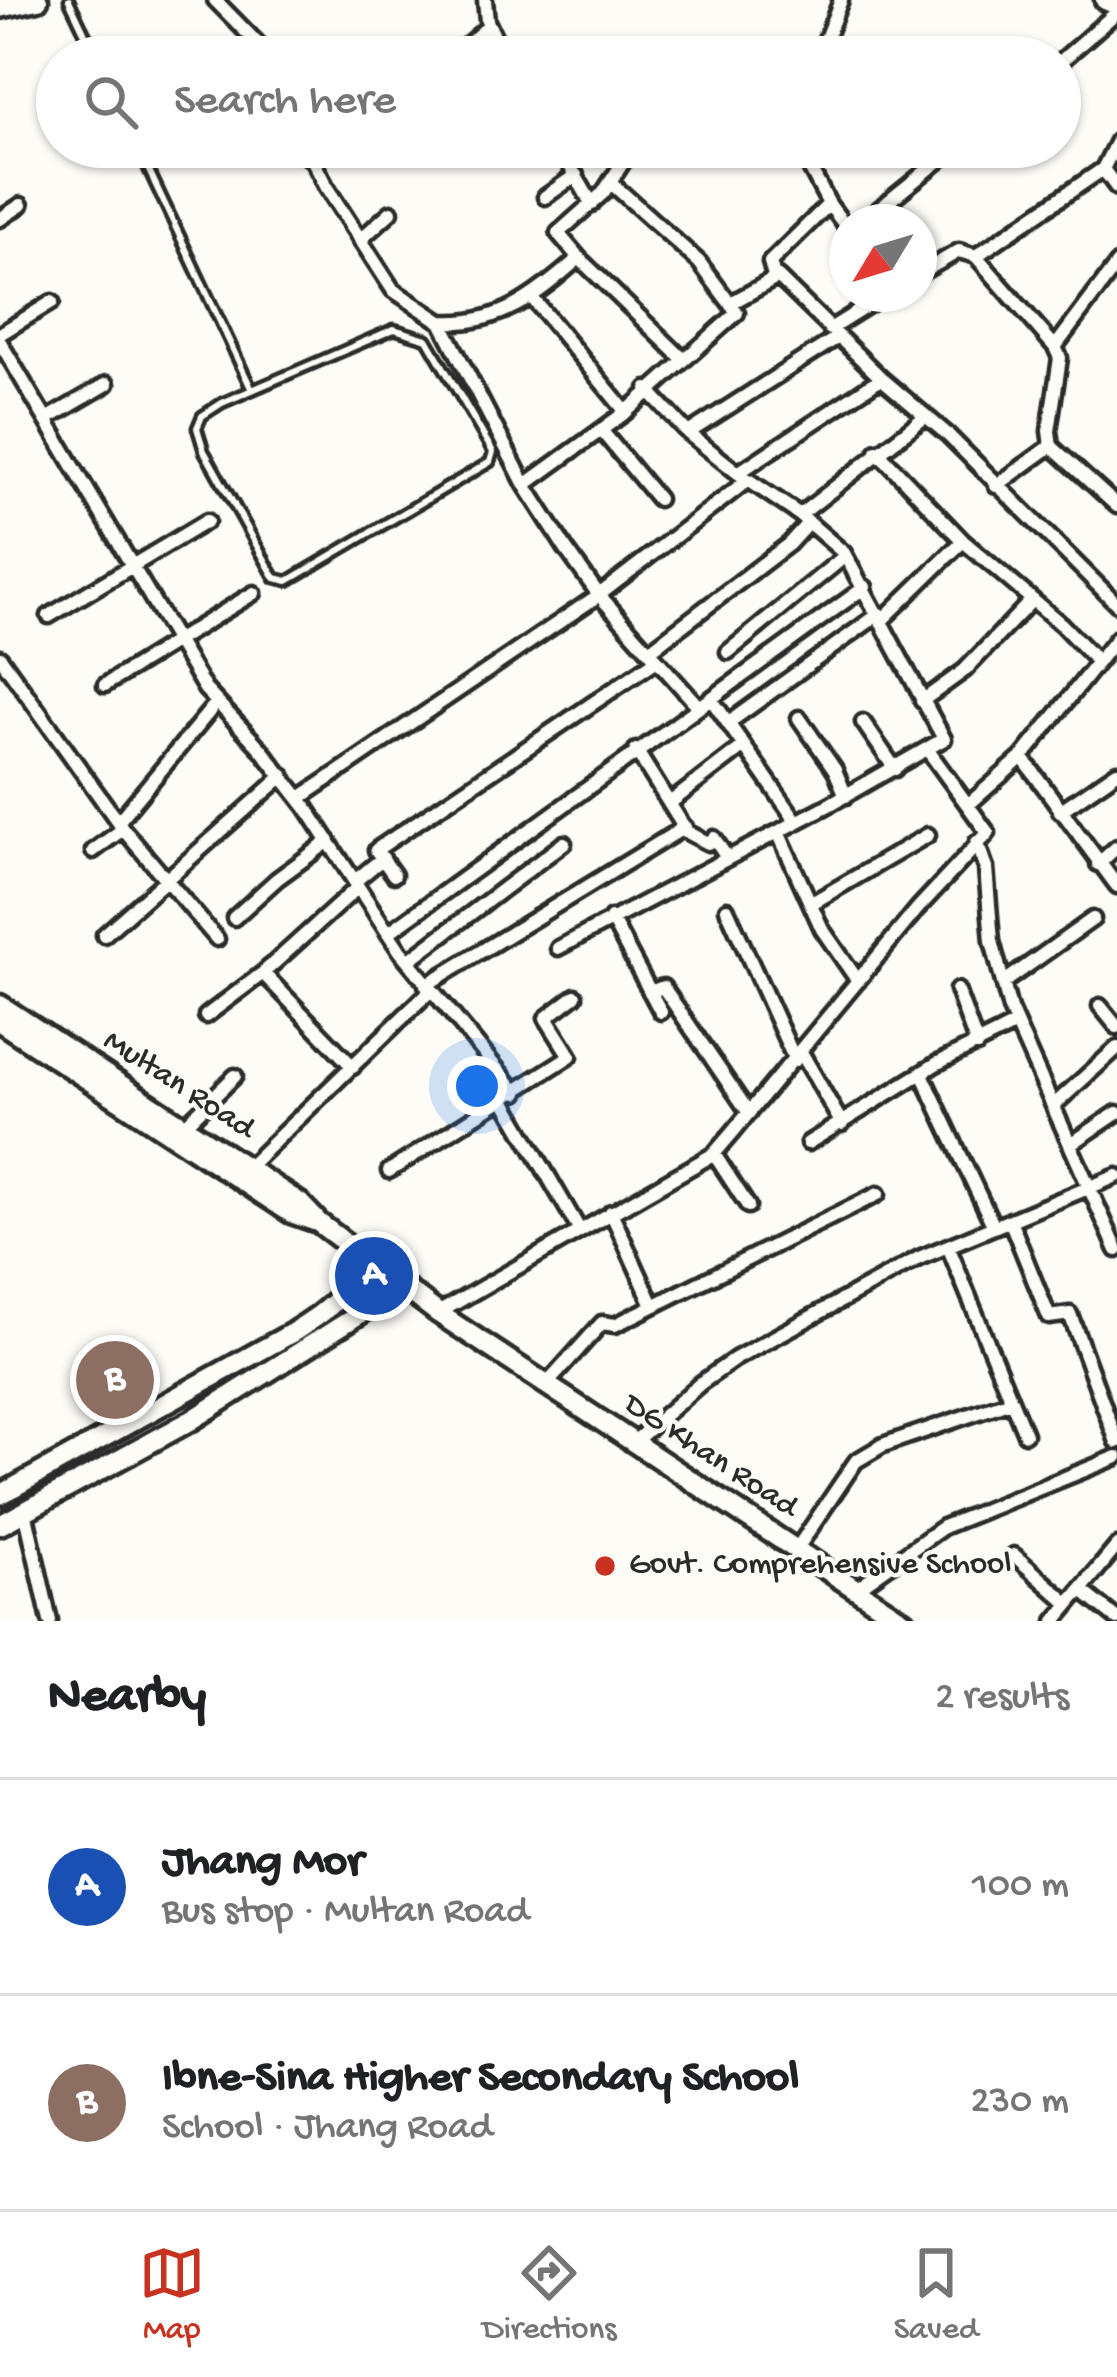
<!DOCTYPE html>
<html lang="en">
<head>
<meta charset="utf-8">
<style>
  body { margin:0; font-family:"Gochi Hand",sans-serif; background:#f2f2f2; color:#202124 }
  .compass { position:absolute; left:829px; top:204px; width:108px; height:108px; border-radius:50%; background:#fff; box-shadow:0 3px 9px #0004; rotate:232deg }
  .you { position:absolute; left:477px; top:1086px; width:42px; height:42px; margin:-30px; border:9px solid #fff; border-radius:50%; background:#1a73e8; box-shadow:0 0 0 18px #1a73e833 }
  .badge { display:grid; place-items:center; width:78px; height:78px; border-radius:50%; background:#c8321e; color:#fff; font-size:39px; font-weight:700 }
  .pin { position:absolute; translate:-50% -50%; border:6px solid #fff; box-shadow:0 3px 12px #0006 }
  .list { margin:0; padding:0; list-style:none }
  h2 { display:flex; justify-content:space-between; align-items:center; height:156px; margin:0; padding:0 48px; font-size:51px }
  h2 small { font-size:39px; font-weight:400; color:#757577 }
  .list li { display:grid; grid-template-columns:78px 1fr auto; gap:36px; align-items:center; box-sizing:border-box; height:216px; padding:0 48px; border-top:3px solid #e0e0e0 }
  .list b { display:block; font-size:45px; white-space:nowrap }
  .list p { margin:0; font-size:39px; white-space:nowrap; color:#757577 }
  .list em { font-size:39px; font-style:normal; color:#757577 }
  .icon { flex:none; width:66px; height:66px; fill:none; stroke:currentColor; stroke-width:2; stroke-linecap:round; stroke-linejoin:round }
  .map { position:relative; flex:none; width:1117px; height:1621px; overflow:hidden }
  .search { position:absolute; background:#fff; box-shadow:0 3px 9px #0004; left:36px; right:36px; top:36px; height:132px; display:flex; align-items:center; gap:30px; box-sizing:border-box; padding:0 42px; border-radius:66px; color:#757577; font-size:45px }
  .sheet { height:588px; background:#fff }
  nav { display:flex; justify-content:space-around; align-items:center; box-sizing:border-box; height:168px; border-top:3px solid #e0e0e0; background:#fff; font-size:33px; color:#757577 }
  nav a { display:grid; justify-items:center; gap:6px }
  nav .on { color:#c8321e }
  .map>svg:first-child { display:block }
</style>
</head>
<body>
<div class="map">
<svg width="1117" height="1621" viewBox="0 0 1117 1621">
  <rect width="100%" height="100%" fill="#fdfcf7"/>
  <filter id="ink" filterUnits="userSpaceOnUse"><feTurbulence type="fractalNoise" baseFrequency=".00833" numOctaves="2"/><feDisplacementMap in="SourceGraphic" scale="24" xChannelSelector="R" yChannelSelector="G"/><feConvolveMatrix kernelMatrix="1 2 1 2 8 2 1 2 1" color-interpolation-filters="sRGB"/></filter>
  <g filter="url(#ink)">
    <g fill="none" stroke-linecap="round" stroke-linejoin="round">
      <g stroke="#2b2b2b" stroke-width="15">
        <path id="lane" d="M69,0L96,57
          M138,147L252,390
          M394,329L427,339L493,452L490,462L288,581L275,578L204,451L197,428L202,416L222,403Z"/>
      </g>
      <g stroke="#2b2b2b" stroke-width="21">
        <path id="street" d="M215,0L271,57
          M485,0L487,21L504,57
          M453,57L489,26
          M819,57L841,0
          M1060,62L1117,12
          M306,147L327,188L393,290L441,322L525,485L566,549L599,595L698,706
          M559,147L592,204
          M633,147L603,193L558,233L579,258L682,358
          M799,147L829,204L847,228
          M715,151L720,147
          M309,158L329,147
          M1103,169L1117,188
          M545,197L576,175
          M0,219L21,205
          M863,222L956,147
          M360,240L391,212
          M976,256L1103,169L1117,141
          M919,274L959,251L976,256L1055,347L1060,358L1049,431L1051,446
          M774,277L770,262L829,204
          M533,299L626,412
          M731,303L778,277L881,378L947,434L1117,604
          M441,322C499,326 538,294 579,258
          M830,329L886,294
          M0,334L52,302
          M0,342L205,689L261,749L306,807L400,951L517,1093
          M1055,347L1117,264
          M47,419L107,384
          M601,430L658,499
          M688,433L838,337
          M877,451L963,541L1061,624L1097,661
          M738,473L881,378
          M525,485L626,412L737,313L699,262L610,182
          M996,486L1051,446L1117,506
          M800,515L926,416
          M49,616L207,521
          M881,621L963,541
          M649,651L789,544L808,523
          M728,652L845,556
          M0,657L123,829L217,939
          M105,685L254,593
          M712,700L797,822
          M922,701L965,670L1031,601
          M799,718L835,770L846,796
          M863,722L895,769
          M728,723L879,614
          M636,750L687,832L708,843L714,838L727,858
          M1022,757L1117,886
          M300,798L599,595L748,480
          M671,802L744,746
          M968,805L1022,757L1117,638
          M1060,811L1117,772
          M118,822L217,702
          M778,832L822,929L858,981
          M977,842L986,868L992,941L1010,1009L1117,1250
          M93,851L123,829
          M1098,864L1117,847
          M394,875L376,850L657,660
          M355,881L383,858
          M812,903L928,835
          M727,909L795,1060
          M234,918L277,879L329,841
          M611,918L661,1012
          M388,933L865,587
          M104,935L283,776
          M558,948L827,806L944,739L844,553L800,515L738,473L688,433L647,389
          M408,961L564,843
          M263,973L353,1067
          M1003,983L1093,919
          M426,985L685,827
          M957,990L977,1045
          M650,992L663,987L749,1113
          M1100,1006L1117,1027
          M206,1016L263,973L358,887
          M801,1052L842,1124
          M922,1074L994,1227
          M504,1100L580,1231
          M1053,1106L1117,1048
          M183,1127L235,1076
          M808,1143L936,1064L1016,1024
          M1071,1144L1117,1113
          M714,1154L748,1206
          M248,1167L430,991
          M389,1171L570,1056L546,1018L575,996
          M611,1212L653,1305
          M1010,1220L1049,1317L1070,1314L1117,1442
          M948,1246L1025,1434
          M438,1313L714,1154L732,1133L918,908L988,833L927,749
          M546,1385L602,1323L615,1325L878,1194
          M633,1443L701,1383L735,1359L919,1258L1117,1176
          M25,1511L50,1621
          M796,1550L856,1461L883,1445L1011,1401
          M1014,1555L1069,1604
          M856,1589L943,1527L1117,1457
          M1081,1590L1117,1619
          M1055,1621L1117,1546"/>
      </g>
      <g stroke="#2b2b2b" stroke-width="27">
        <path id="secondary" d="M1105,0L1117,5"/>
      </g>
      <g stroke="#2b2b2b" stroke-width="27">
        <path id="primary" d="M0,8L38,0
          M0,1005L300,1203L319,1223L438,1313L904,1621
          M0,1022L291,1213L314,1221
          M0,1495L292,1333C330,1308 347,1299 359,1253
          M0,1525L192,1420L404,1286"/>
      </g>
      <use href="#lane" stroke="#fdfcf7" stroke-width="6"/>
      <use href="#street" stroke="#fdfcf7" stroke-width="12"/>
      <use href="#secondary" stroke="#fdfcf7" stroke-width="18"/>
      <use href="#primary" stroke="#fdfcf7" stroke-width="18"/>
    </g>
  </g>
  <circle fill="#c8321e" stroke="#fdfcf7" stroke-width="4.5" cx="605" cy="1566" r="12"/>
  <g text-anchor="middle" dominant-baseline="central" stroke-width="9" stroke-linejoin="round" paint-order="stroke">
    <g font-size="33" fill="#2b2b2b" stroke="#fdfcf7">
      <text transform="translate(178 1086) rotate(33)">Multan Road</text>
      <text transform="translate(710 1457) rotate(33)">DG Khan Road</text>
    </g>
    <g font-size="33" fill="#2b2b2b" stroke="#fdfcf7" text-anchor="start">
      <text x="629" y="1566">Govt. Comprehensive School</text>
    </g>
  </g>
</svg>
<svg class="compass" viewBox="-18 -18 36 36"><path d="M0-13l5 13h-10z" fill="#e53935"/><path d="M0 13l5-13h-10z" fill="#757577"/></svg>
<div class="you"></div>
<div class="pin badge" style="left:374px;top:1276px;background:#1a4fb4">A</div>
<div class="pin badge" style="left:115px;top:1380px;background:#8d6e63">B</div>
<div class="search"><svg class="icon" aria-label="search" viewBox="0 0 24 24"><circle cx="10" cy="10" r="6"/><path d="M15 15l6 6"/></svg>Search here</div>
</div>
<section class="sheet">
<h2>Nearby<small>2 results</small></h2>
<ul class="list">
<li><span class="badge" style="background:#1a4fb4">A</span><div><b>Jhang Mor</b><p>Bus stop · Multan Road</p></div><em>100 m</em></li>
<li><span class="badge" style="background:#8d6e63">B</span><div><b>Ibne-Sina Higher Secondary School</b><p>School · Jhang Road</p></div><em>230 m</em></li>
</ul>
</section>
<nav>
<a class="on"><svg class="icon" aria-label="map" viewBox="0 0 24 24"><path d="M3 6l6-2 6 2 6-2v14l-6 2-6-2-6 2zM9 4v14M15 6v14"/></svg>Map</a>
<a><svg class="icon" aria-label="directions" viewBox="0 0 24 24"><path d="M12 3l9 9-9 9-9-9zM9 14v-3h6M13 9l2 2-2 2"/></svg>Directions</a>
<a><svg class="icon" aria-label="saved" viewBox="0 0 24 24"><path d="M7 4h10v16l-5-4-5 4z"/></svg>Saved</a>
</nav>
</body>
</html>
